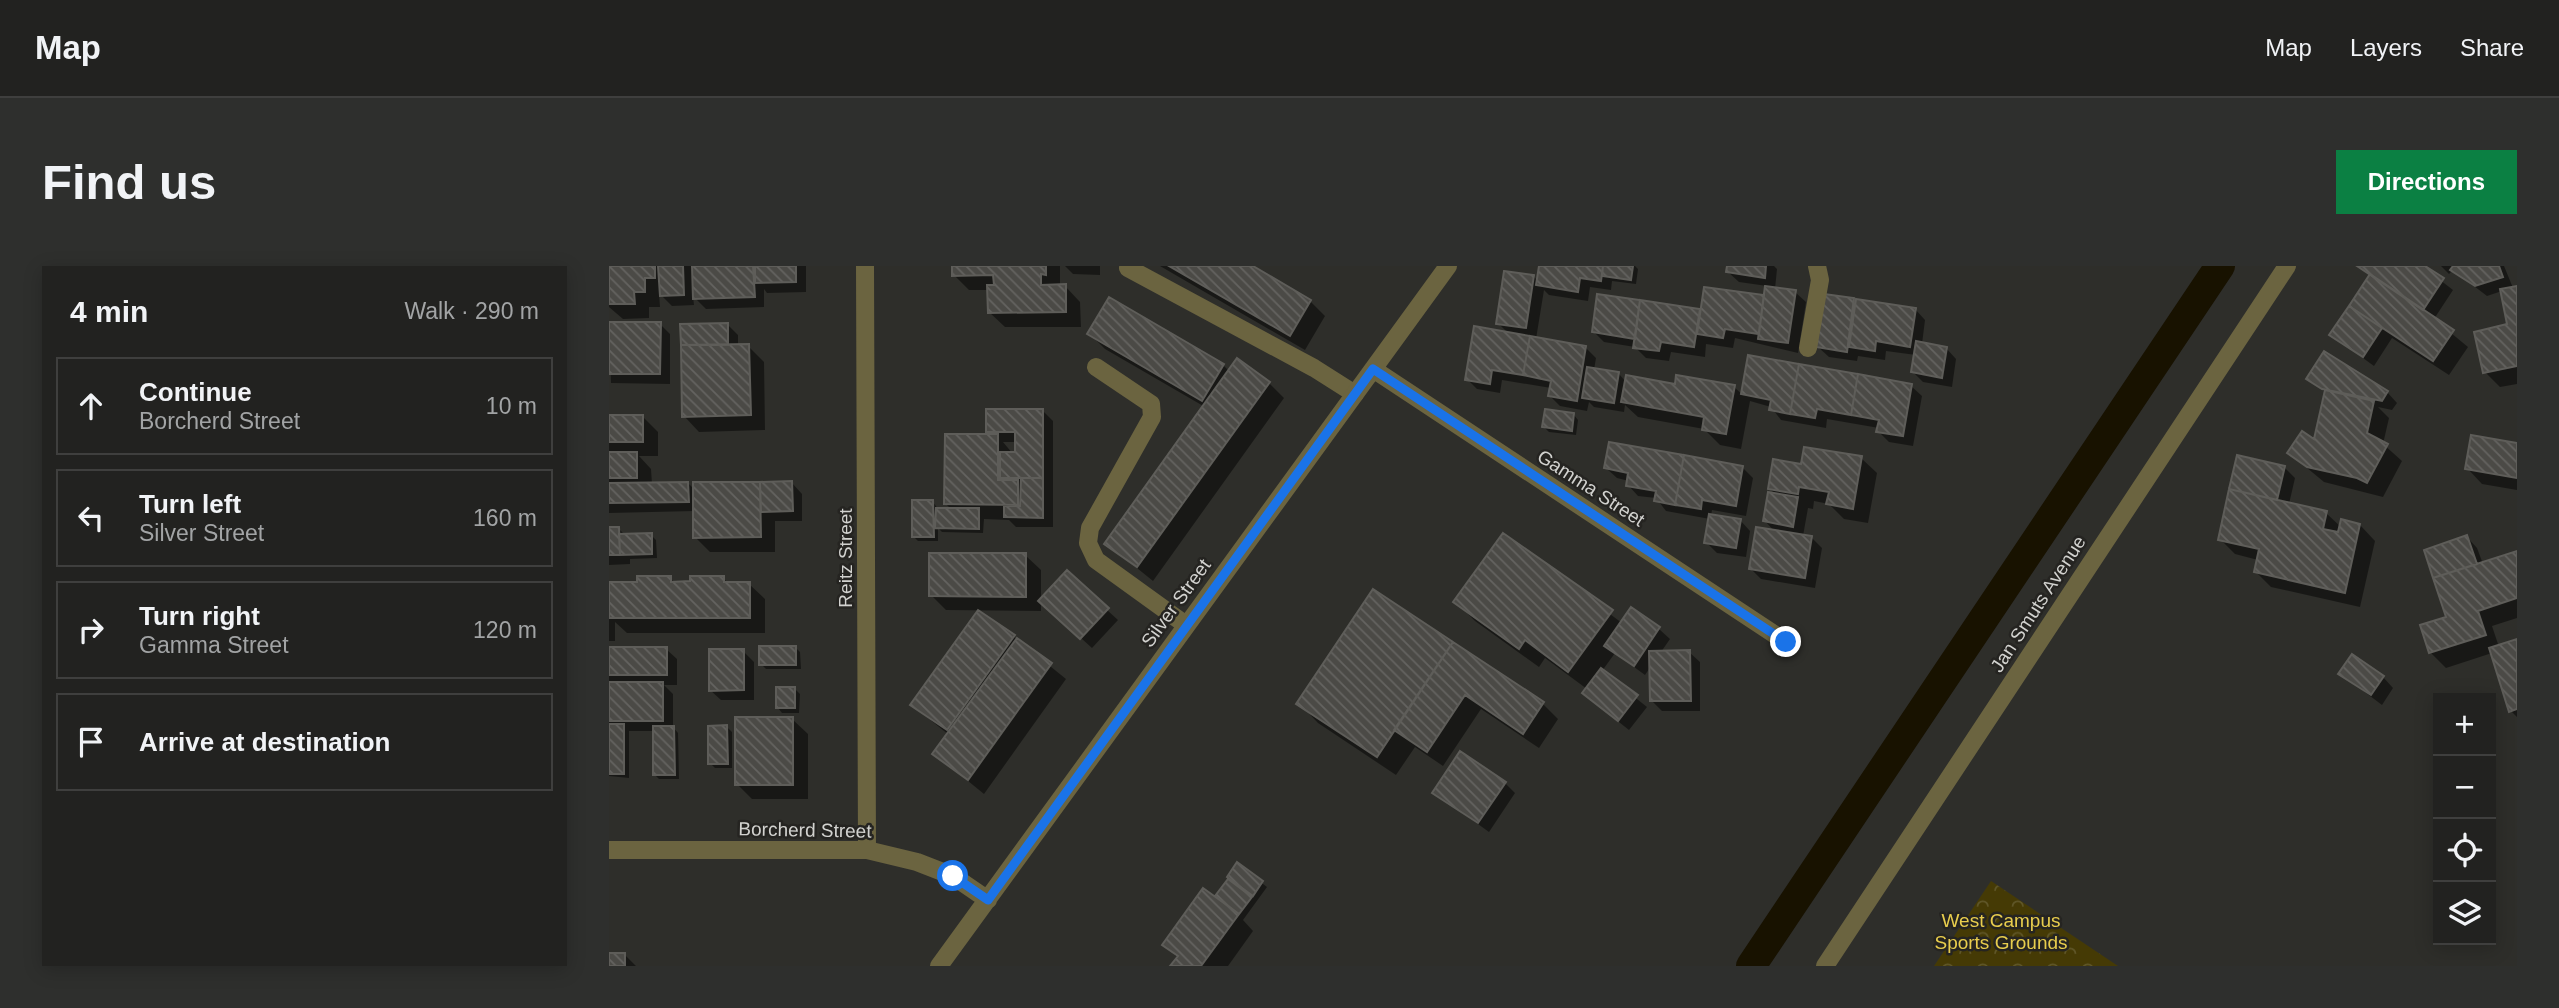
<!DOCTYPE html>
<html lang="en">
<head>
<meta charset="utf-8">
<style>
  body { margin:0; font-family:Arial,sans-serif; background:#2e2f2d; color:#f1f3f6 }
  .controls { position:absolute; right:21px; bottom:21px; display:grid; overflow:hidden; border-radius:0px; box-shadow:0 4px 18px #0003 }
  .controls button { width:63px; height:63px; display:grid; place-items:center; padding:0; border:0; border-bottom:2px solid #3f3f3e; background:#222220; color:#f1f3f6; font:35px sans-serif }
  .stop { position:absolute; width:21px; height:21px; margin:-16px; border:5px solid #1a73e8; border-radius:50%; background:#fff }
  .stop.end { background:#1a73e8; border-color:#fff; box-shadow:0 2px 7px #0008 }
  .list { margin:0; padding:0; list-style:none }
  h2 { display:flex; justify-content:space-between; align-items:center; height:91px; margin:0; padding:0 28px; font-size:30px }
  h2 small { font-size:23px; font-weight:400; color:#a2a4a5 }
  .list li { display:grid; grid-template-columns:46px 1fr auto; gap:21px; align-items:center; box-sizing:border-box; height:98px; margin:0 14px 14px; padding:0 14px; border:2px solid #3f3f3e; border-radius:0px }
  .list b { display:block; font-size:26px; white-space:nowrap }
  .list p { margin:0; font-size:23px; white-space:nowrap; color:#a2a4a5 }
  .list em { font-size:23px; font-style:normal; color:#a2a4a5 }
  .icon { flex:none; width:38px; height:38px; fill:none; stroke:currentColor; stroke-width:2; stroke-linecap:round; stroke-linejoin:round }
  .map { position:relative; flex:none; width:1908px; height:700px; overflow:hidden; border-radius:0px }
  header { display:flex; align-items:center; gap:42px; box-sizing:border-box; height:98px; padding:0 35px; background:#222220; border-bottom:2px solid #3f3f3e }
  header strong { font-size:33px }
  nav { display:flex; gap:38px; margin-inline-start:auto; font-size:24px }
  .intro { display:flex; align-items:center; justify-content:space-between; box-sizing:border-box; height:168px; padding:0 42px }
  h1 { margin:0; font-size:49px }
  .button { padding:18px 32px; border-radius:0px; background:#0b8043; color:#fff; font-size:24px; font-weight:700 }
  main { display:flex; gap:42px; padding:0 42px }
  aside { flex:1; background:#222220; border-radius:0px; box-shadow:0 4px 18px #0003 }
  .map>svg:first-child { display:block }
</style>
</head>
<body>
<header>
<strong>Map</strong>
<nav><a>Map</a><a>Layers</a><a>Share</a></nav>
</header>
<div class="intro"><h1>Find us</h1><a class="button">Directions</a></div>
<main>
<aside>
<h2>4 min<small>Walk · 290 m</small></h2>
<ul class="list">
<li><svg class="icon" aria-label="ahead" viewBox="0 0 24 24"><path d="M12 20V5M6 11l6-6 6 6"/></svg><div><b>Continue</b><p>Borcherd Street</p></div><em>10 m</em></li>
<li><svg class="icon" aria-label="left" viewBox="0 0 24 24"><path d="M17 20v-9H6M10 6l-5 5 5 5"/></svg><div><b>Turn left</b><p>Silver Street</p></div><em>160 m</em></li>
<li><svg class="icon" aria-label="right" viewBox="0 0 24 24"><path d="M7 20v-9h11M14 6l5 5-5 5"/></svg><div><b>Turn right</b><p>Gamma Street</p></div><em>120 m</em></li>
<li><svg class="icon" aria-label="arrive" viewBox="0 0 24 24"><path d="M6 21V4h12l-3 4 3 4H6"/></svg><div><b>Arrive at destination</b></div></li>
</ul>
</aside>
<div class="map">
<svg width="1908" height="700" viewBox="0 0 1908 700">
  <defs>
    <pattern id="park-crowns" width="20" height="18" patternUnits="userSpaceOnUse" patternTransform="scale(1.75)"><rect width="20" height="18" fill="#453a05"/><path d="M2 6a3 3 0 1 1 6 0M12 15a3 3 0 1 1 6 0" fill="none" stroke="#5f5628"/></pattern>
    <pattern id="building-back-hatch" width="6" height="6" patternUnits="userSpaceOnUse" patternTransform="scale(1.75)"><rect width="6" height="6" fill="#4b4a46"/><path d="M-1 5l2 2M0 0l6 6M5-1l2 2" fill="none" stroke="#646360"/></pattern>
  </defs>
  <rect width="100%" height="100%" fill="#2e2e2a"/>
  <path fill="url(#park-crowns)" d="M1382,615L1509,700H1325Z"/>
  <path fill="#0007" fill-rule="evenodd" d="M0,0H197V26L158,27L155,23V41L97,43L84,30L85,39L63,40L50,27L51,41H40V52L14,53L0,41Z
    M345,0H451V20H456L471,36L472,61H396L380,46V24H360L345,9Z
    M456,0H491V9L464,8Z
    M551,0H641L701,35L716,50L696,84Z
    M932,0H1026L1029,3L1027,18L1003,15L1002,24L981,21L979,35L940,29L935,24L927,73L977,82L987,92L985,104L1010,108L1017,116L1125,121L1134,129L1140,91L1302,120L1313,130L1304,180L1280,176L1269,165L1270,162L1218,153L1217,162L1172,154L1162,141L1141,135L1132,183L1111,179L1095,163L1029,151L1016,139L1015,146L985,141L980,136L978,145L951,140L941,130L942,122L893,114L891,127L868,123L858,113L900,68L889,57L925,11L930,16Z
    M1120,0H1165L1168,3L1166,23L1186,26L1197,36L1189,87L1126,72L1124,82L1097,78L1096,91L1062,86L1060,95L1037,92L1026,81L995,76L985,66L990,30L1093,45L1157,31L1158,20L1130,16L1119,6Z
    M1750,0H1813L1844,24L1825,53L1859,81L1840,109L1783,72L1765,100L1722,69L1747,45L1761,10Z
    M1832,0H1895L1904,22H1908V118L1891,121L1876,106L1900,60L1893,25L1878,30L1844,4L1840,8Z
    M1245,34L1248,37L1306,43L1316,54L1313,78L1337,82L1347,93L1343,121L1314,116L1304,106L1307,89L1277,85L1276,94L1249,90L1248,95L1220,91L1209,81Z
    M0,58H51L61,68V118L2,117Z
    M118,58L129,69V80H139L155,96L156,164L90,166L75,150Z
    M481,68L614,99L621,106L660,117L675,132L544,315L497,277L596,141L496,83Z
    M1699,112L1778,126L1788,137L1783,144L1769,141L1780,152L1774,178L1793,195L1774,231L1715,216L1680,187L1706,176L1717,127Z
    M434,145L444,155V261H407L400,254L375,253L374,267L333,266L329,262V275H309L304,270L324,236L329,243L343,244L337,238L383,170L379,165ZM394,176H408V188H404Z
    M965,149L969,154L967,169L940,166L935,161Z
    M0,150H33L49,166V190H30L42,203L43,218L79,217L86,224V218L183,217L193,228V255H166V286H101L86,271V245L0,247Z
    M1908,179V224L1873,218L1858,202Z
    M1252,192L1268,207L1259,257L1235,253L1220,238L1205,235L1204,243L1199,242L1194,270L1202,271L1213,282L1206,322L1152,313L1142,303L1166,266L1156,255L1167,229L1161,223L1193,200Z
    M1133,201L1144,212L1137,250L1103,244L1102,250L1131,254L1141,265L1137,291L1108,287L1097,276L1101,253L1057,245L1047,232L1029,230L1019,219L1020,215L1008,212L997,202Z
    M1675,201L1686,212L1680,238L1717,247L1732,261L1751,259L1766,275L1751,341L1662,321L1647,306L1649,294L1626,288L1611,273Z
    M0,263H10L16,269H42L47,274L48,292L21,293V298L0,299Z
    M895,269L1013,357L1022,344L1050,363L1061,373L1052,386H1080L1091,396V445H1053L1043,435L1042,400L1036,409L1006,387L993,405L1038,441L1020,464L986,437L978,423L936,392L930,401L866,355L846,335Z
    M1858,271L1868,282L1874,298L1908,286V352L1883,360L1890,381L1908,375V451L1902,445L1883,387L1837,402L1822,387L1813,360L1839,352Z
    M416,289L432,304V345L337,344L322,329Z
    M61,312L67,318L114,312L120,318H140L156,333V367H18L6,356V375H0V336L29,318Z
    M765,326L934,438L949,453L930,482L872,443L834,500L806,481L787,509L709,457L690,437Z
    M498,344L509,354L483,382L442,345Z
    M405,371L457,413L375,528L326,488L340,469L303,439Z
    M186,381L191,386L192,403H157L152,398Z
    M0,383H57L68,393V419H55L64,428V461L69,467L70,513H50L45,508V465H20V512L0,510Z
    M134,385L145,396V434H112L101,424Z
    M1732,408L1774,411L1784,422L1773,439Z
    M186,423L191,428L190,447H173L169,442Z
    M183,453L199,468V533H143L128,518Z
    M118,461L123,466V502H106L101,497Z
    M896,517L906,527L880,566L826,527Z
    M629,599L658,621L634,654L644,665L619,700H563L569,692L556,678L612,637L608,630L629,622L620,610Z
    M15,688L27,700H0V689Z"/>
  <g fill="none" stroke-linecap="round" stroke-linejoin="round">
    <path stroke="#181200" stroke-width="30" d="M1142,700L1611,0"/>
  </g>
  <path fill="url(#building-back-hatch)" stroke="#5e5d59" stroke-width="2" d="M0,0H46V12H36V26H25L26,38H0Z
    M49,0H74L75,29L51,30Z
    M83,0H144L146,31L84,33Z
    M146,0H187V16L146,17Z
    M343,0H437V9L432,8V19L457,18V46L379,47L378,19H385L384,9L343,10Z
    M560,0H644L702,34L681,70Z
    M930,0H994L992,15L971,12L969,26L927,19Z
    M994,0H1024L1022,14L993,10Z
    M1118,0H1157L1156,12L1117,6Z
    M1748,0H1816L1835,12L1814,44Z
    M1844,0H1890L1894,11L1866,20L1841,4Z
    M895,5L925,9L917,62L887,58Z
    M1761,8L1845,64L1824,95L1740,40Z
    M1156,20L1187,24L1179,77L1149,73Z
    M1908,20V100L1874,107L1865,66L1898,58L1891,23Z
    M1095,21L1155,29L1150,68L1116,63L1114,72L1088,68Z
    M988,28L1031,34L1026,73L983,66Z
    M1215,28L1245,32L1238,86L1207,81Z
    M500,31L615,98L593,135L478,68Z
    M1247,33L1307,42L1301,81L1267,75L1266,85L1240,81Z
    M1031,34L1091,43L1085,81L1052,76L1050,85L1024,82Z
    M1740,40L1773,62L1754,91L1720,69Z
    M0,56H52L51,108H0Z
    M119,57V79H72L71,58Z
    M865,60L921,70L914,109L883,104L881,118L856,114Z
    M921,70L977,80L968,135L939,130L942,115L914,109Z
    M1307,75L1338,81L1333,112L1302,106Z
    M140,78L142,149L73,151L72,79Z
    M1715,85L1779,125L1773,135L1713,123L1697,113Z
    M1139,89L1190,98L1181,148L1160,144L1162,134L1132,128Z
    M628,92L661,116L528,301L495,278Z
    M1190,98L1249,108L1242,149L1208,143L1206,152L1181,148Z
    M978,101L1010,106L1005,137L973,132Z
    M1249,108L1303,118L1294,170L1267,166L1270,154L1242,149Z
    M1017,109L1066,118L1067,109L1126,119L1117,168L1093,164L1095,151L1012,136Z
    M1716,124L1765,135L1758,167L1779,178L1758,217L1748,212L1698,201L1678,187L1693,165L1705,173Z
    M377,143H434V212H391V186H406V166H377Z
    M936,143L965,147L963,165L933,161Z
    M0,149H34V176H0Z
    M336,168H389V214H409V239L335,238Z
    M1862,169L1908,177V212L1856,203Z
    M1000,176L1075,189L1066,239L1045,235L1047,225L1017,220L1019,207L995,202Z
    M1195,181L1253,190L1244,243L1217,238L1220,226L1190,221L1189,228L1159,223L1164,193L1192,198Z
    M0,186H28V212H0Z
    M1075,189L1134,200L1127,240L1093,234L1092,243L1066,239Z
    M1628,189L1676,200L1668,234L1620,223Z
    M412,212H434V252L395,251V240H411Z
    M183,215L184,245L152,246L151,216Z
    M79,216L80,236L0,237V217Z
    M84,216H151L152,271L84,272Z
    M1620,223L1718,245L1714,263L1729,266L1732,253L1751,258L1736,327L1645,306L1650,283L1609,274Z
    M1159,226L1189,231L1184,261L1154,255Z
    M303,234H324L325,271H303Z
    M327,242H370V263L326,262Z
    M1100,248L1132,253L1127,282L1095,277Z
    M0,261H10L11,289H0Z
    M1147,261L1203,270L1196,312L1140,303Z
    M43,267V288L11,289L10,268Z
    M894,267L1004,344L959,406L916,374L910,383L844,336Z
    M1858,269L1868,298L1824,312L1815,284Z
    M1908,285V332L1869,345L1877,369L1820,387L1811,359L1837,351L1824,312Z
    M320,287H417V331L320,330Z
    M458,304L500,342L471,373L429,335Z
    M28,310H62V316L81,315V310H115V316H141V352H0V316H28Z
    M764,323L844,376L768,491L687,438Z
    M1022,341L1051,361L1025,400L995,380Z
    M369,344L406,369L338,464L301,439Z
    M408,372L443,397L359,514L323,488Z
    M1908,373V443L1900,446L1880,382Z
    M844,376L935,436L914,468L856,429L818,486L785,464Z
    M150,380H187V399H150Z
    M0,381H58V409H0Z
    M100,383H135V424L100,425Z
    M1081,384L1082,435H1041L1040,385Z
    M1743,388L1775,410L1762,429L1729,408Z
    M992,402L1029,429L1009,455L973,427Z
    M0,416H54V455H0Z
    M167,421H186V442H167Z
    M126,451H184V519H126Z
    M0,458H15V508H0Z
    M118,459L119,498H99V460Z
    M44,460H65L66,509H44Z
    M851,485L897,516L869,557L823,527Z
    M628,596L654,615L644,630L618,611Z
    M619,613L643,631L630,648L606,630Z
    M594,622L630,648L592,700H561L569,690L553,679Z
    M0,687H16V700H0Z"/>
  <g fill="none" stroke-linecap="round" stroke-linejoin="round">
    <path stroke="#6b6440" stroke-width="18" d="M519,2L705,102L746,128
      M487,101L542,138L543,151L481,262L479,277L487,294L577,359"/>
    <path stroke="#6b6440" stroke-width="18" d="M256,0L258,584
      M1199,82L1211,14L1208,0
      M764,103L1177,376
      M0,584H258L308,596L344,610L379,634
      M330,700L839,0
      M1216,700L1678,0"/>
  </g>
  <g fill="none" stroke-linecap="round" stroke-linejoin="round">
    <path stroke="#1a73e8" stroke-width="9" d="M344,610L379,634L764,103L1177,376"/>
  </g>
  <g text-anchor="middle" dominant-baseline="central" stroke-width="5" stroke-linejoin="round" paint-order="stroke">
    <g font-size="19" fill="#d2d2cf" stroke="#252421">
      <text transform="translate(982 222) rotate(33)">Gamma Street</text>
      <text transform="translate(236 292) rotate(-90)">Reitz Street</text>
      <text transform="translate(567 337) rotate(-54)">Silver Street</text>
      <text transform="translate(1429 338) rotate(-57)">Jan Smuts Avenue</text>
      <text transform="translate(196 564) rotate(1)">Borcherd Street</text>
    </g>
    <g font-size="19" fill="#e8cd4d" stroke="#252421">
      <text x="1392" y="654">West Campus<tspan x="1392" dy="22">Sports Grounds</tspan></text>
    </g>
  </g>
</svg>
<div class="controls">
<button>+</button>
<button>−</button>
<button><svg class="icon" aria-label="locate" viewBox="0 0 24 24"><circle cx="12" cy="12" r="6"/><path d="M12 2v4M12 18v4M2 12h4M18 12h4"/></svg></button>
<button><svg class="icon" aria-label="layers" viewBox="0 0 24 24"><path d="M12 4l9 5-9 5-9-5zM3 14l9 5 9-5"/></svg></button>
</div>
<div class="stop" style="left:344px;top:610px"></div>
<div class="stop end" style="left:1177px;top:376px"></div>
</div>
</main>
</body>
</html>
